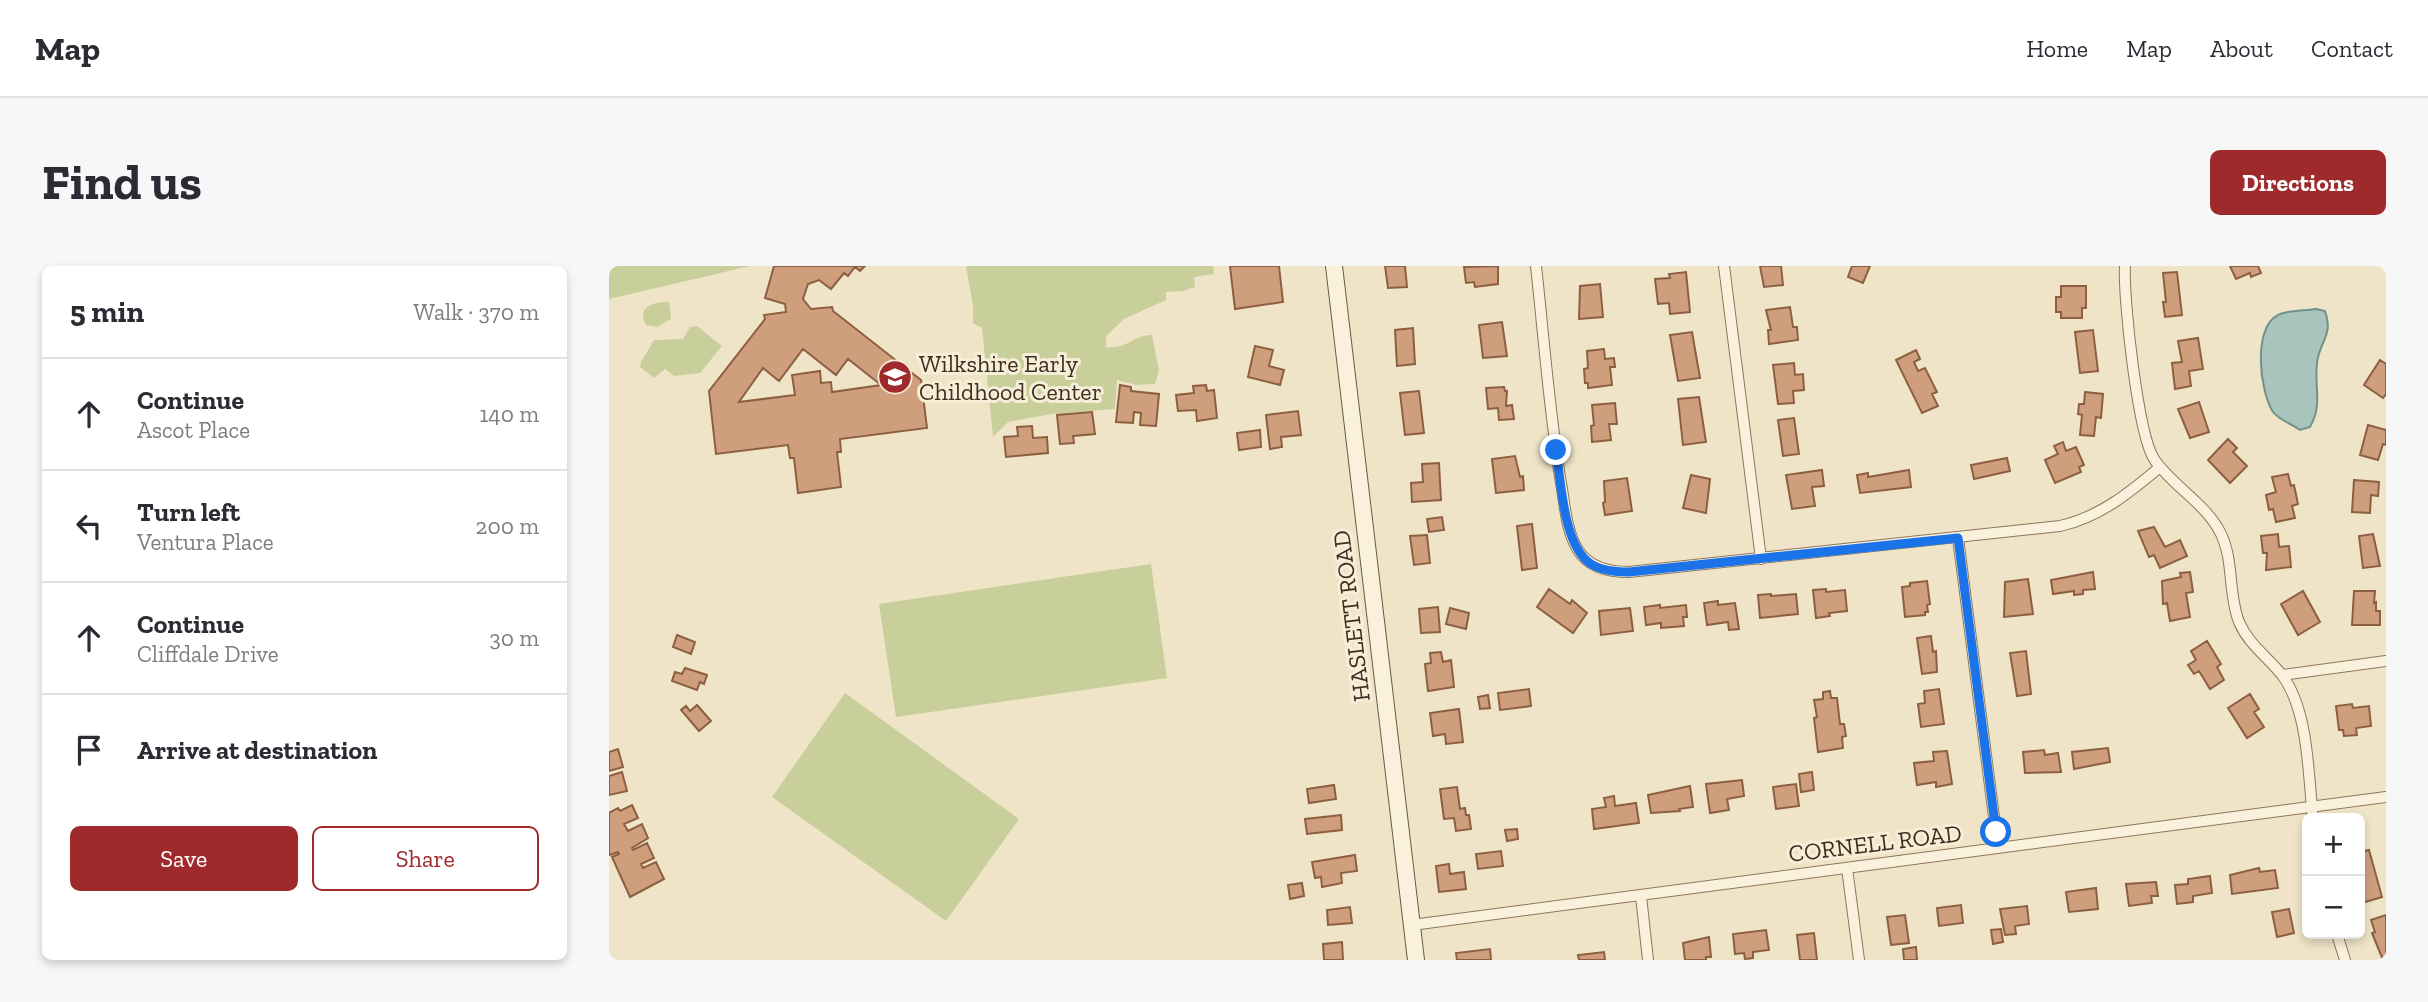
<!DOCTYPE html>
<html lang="en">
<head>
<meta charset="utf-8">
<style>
  body { margin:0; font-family:"Zilla Slab",serif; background:#f7f7f7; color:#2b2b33 }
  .controls { position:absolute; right:21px; bottom:21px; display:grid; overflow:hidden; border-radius:10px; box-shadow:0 4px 10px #0003 }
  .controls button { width:63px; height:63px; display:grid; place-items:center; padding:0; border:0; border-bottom:2px solid #e1e1e2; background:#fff; color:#2b2b33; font:35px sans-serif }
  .stop { position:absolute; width:21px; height:21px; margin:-16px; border:5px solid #1a73e8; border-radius:50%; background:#fff }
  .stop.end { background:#1a73e8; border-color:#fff; box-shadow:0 2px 7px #0008 }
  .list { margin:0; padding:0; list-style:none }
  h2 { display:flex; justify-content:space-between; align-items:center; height:91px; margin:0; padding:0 28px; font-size:30px }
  h2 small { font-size:23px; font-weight:400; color:#7c7c81 }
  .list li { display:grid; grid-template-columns:46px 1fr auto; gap:21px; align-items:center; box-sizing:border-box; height:112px; padding:0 28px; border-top:2px solid #e1e1e2 }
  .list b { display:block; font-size:26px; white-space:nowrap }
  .list p { margin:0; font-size:23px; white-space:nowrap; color:#7c7c81 }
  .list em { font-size:23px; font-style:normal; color:#7c7c81 }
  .actions { display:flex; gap:14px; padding:21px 28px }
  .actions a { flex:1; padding:16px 0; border:2px solid #9e2a2b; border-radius:10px; text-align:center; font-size:24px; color:#9e2a2b }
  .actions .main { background:#9e2a2b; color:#fff }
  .icon { flex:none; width:38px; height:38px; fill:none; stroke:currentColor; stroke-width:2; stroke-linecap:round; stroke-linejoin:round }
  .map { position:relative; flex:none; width:1777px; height:694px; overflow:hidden; border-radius:10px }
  header { display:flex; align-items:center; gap:42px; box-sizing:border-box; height:98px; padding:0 35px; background:#fff; border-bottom:2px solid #e1e1e2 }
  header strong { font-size:33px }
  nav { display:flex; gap:38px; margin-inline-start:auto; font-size:24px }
  .intro { display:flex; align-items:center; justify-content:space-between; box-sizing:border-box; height:168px; padding:0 42px }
  h1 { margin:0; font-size:49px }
  .button { padding:18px 32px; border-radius:10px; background:#9e2a2b; color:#fff; font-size:24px; font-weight:700 }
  main { display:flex; gap:42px; padding:0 42px }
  aside { flex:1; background:#fff; border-radius:10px; box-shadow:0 4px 10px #0003 }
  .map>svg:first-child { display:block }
</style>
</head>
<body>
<header>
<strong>Map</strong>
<nav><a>Home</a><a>Map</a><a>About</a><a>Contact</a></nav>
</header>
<div class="intro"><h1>Find us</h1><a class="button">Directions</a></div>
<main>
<aside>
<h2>5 min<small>Walk · 370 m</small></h2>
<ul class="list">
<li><svg class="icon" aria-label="ahead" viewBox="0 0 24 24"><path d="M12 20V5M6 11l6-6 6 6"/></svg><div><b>Continue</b><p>Ascot Place</p></div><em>140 m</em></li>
<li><svg class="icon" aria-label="left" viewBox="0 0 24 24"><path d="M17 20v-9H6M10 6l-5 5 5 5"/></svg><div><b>Turn left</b><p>Ventura Place</p></div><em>200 m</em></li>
<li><svg class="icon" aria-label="ahead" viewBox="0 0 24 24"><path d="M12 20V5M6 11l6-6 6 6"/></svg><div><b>Continue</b><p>Cliffdale Drive</p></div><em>30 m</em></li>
<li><svg class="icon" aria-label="arrive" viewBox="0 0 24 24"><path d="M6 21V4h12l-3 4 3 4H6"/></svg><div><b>Arrive at destination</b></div></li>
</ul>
<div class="actions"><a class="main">Save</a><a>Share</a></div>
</aside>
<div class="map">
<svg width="1777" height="694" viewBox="0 0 1777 694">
  <rect width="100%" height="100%" fill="#f0e4c8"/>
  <path fill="#c9cf9b" d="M0,0H141L0,33Z
    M357,0H604L605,8L585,11L586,21L574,25L557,26V34L515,53L497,70V81C521,83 523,69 543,69L550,105L546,118L528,119L508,114L506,143L443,148L399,156L384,171L373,62L364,57V40Z
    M60,36L62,53L48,61L37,59C27,41 45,35 60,36Z
    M88,60L113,80L91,107L65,110L56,103L45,112L31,101L32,96L45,74L74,73L81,61Z
    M542,298L558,412L287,451L270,338Z
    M236,427L410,553L337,655L163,531Z"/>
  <path fill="#a9c4bc" stroke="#6f938a" stroke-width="2" d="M1707,43L1716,45C1725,69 1710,76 1708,97C1705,122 1714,138 1701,161L1691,164C1683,158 1670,154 1664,146C1651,126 1643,62 1669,49C1679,44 1695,45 1707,43Z"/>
  <path fill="#cf9f7d" stroke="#8d5f41" stroke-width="2" fill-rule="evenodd" d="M165,0H256L251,5L246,1L239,10L235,7L222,23L210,14L199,18L194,33L202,43L223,41L224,45L312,114L318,162L231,173L232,186H228L232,221L189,227L185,192H181L179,179L107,188L100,125L156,53L155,49L177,46L176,38L156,32ZM194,83L227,109L239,93L272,119L223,126L222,116L212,117L211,105L183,109L186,129L130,136L154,102L170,115Z
    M621,0H670L674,36L626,43Z
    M776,0H796L798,21L779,22Z
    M889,0V18L866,21L865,16L857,17L855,1Z
    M1151,0H1172L1174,19L1155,21Z
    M1243,0H1261L1254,17L1239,11Z
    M1621,0H1649L1652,7L1642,11L1641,7L1627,13Z
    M1077,6L1081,46L1061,48L1060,37L1049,38L1046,13L1061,12L1060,8Z
    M1568,6L1573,49L1556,51L1554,36H1557L1554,7Z
    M991,18L994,51L970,53L971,20Z
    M1452,20H1477V42H1473V52H1452V46H1447V31H1452Z
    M1181,41L1184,61H1188L1189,74L1160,78L1159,64H1162L1157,44Z
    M893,56L898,90L874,92L870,59Z
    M804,62L806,98L788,100L786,64Z
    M1484,64L1489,105L1471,107L1466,66Z
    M1083,66L1091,112L1069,115L1061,69Z
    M1589,72L1594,103L1580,105L1582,120L1566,123L1563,97L1573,96L1569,75Z
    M646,80L664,84L660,100L675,104L671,119L639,111Z
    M995,83L996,93L1005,92L1006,101H1001L1003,119L979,122V117H976L975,103L979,102L978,85Z
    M1307,84L1311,93L1305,96L1309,105L1316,102L1328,126L1323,128L1329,140L1313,147L1287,94Z
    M1771,94L1777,98V128L1774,132L1755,119Z
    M1185,97L1186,109L1194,108L1195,124L1184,125L1185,137L1169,138L1164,99Z
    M511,119L522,121V125L550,128L547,160L531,159L532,147L525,146L524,157L507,156Z
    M597,119L598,125L605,124L608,152L588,155L587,144L569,145L567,129L585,127L584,120Z
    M895,121L896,125H898L897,140L903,139L905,153L890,154L889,142L879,143L877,122Z
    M810,125L815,167L796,169L791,127Z
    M1476,126L1494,128L1492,152L1487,151L1485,170L1471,169L1473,149L1469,148L1470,138H1475Z
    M1090,131L1097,176L1074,179L1069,133Z
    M1590,136L1600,166L1581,172L1569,143Z
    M1006,137L1008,158H1000L1002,174L983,176L982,160L985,159L983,139Z
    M689,145L692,169L672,171L673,181L661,183L657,149Z
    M483,146L486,168L464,170L465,177L451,178L448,149Z
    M1185,152L1190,188L1174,190L1169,154Z
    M1759,159L1777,164V179L1774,178L1769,194L1751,189Z
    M423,160L424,172L438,171L439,187L397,191L395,171L409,170L408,161Z
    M651,164L652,181L630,184L628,167Z
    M1619,173L1628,182L1624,186L1638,200L1621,217L1599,194Z
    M1454,176L1457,185L1467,181L1475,199L1470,201L1472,206L1446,217L1436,194L1449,188L1445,180Z
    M906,190L911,211L914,210L915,224L887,227L883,193Z
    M1398,192L1401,205L1365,213L1362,199Z
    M830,197L832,234L803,236L802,217L814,216L813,198Z
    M1213,204L1215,220L1203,221L1206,240L1183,243L1177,209Z
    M1300,204L1302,221L1251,227L1248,209L1259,207V211Z
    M1679,208L1682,220L1685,219L1689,238L1683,240L1686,252L1667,256L1664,243L1660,244L1657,229L1667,226L1663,211Z
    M1082,209L1101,213L1097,247L1074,242Z
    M1018,212L1023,245L996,249L994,237L996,236L995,215Z
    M1745,214L1770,216L1769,230L1762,229L1761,247L1743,246Z
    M833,251L835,264L820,266L818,253Z
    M923,258L928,302L913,304L908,260Z
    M1545,261L1556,281L1571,274L1578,290L1551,302L1545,289L1540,291L1529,265Z
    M1669,268L1670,281L1680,280L1682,301L1657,304L1658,287H1654L1652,270Z
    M1764,268L1771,300L1754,302L1750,270Z
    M818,269L821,297L805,299L801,270Z
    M1484,306L1486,323L1474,324V328L1465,329V325L1444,328L1442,314Z
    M1581,306L1584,326L1577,327L1581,351L1561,355L1558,337L1554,338L1553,315L1572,311L1571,307Z
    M1419,313L1424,348L1395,351L1396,316Z
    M1318,315L1321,338L1318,339L1319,346H1316V349L1296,351L1293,321L1301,320V317Z
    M940,323L961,338L963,334L978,347L964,367L928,341Z
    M1217,323V326L1236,324L1238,345L1220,347L1221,350L1207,352L1204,324Z
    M1694,325L1711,356L1689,369L1672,338Z
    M1745,325H1766L1765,337L1767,336V345H1771V359H1743Z
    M1162,328V330L1187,328L1189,348L1151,352L1149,329Z
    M1109,335V339L1126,337L1130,363L1120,364L1119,356L1098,359L1095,337Z
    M1051,339V342L1077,339L1078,351H1074L1075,360L1052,362V357L1037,359L1035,341Z
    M829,341L831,366L812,367L810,343Z
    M841,342L860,347L857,363L837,358Z
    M1021,342L1024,365L992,369L990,345Z
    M68,369L86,376L82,388L64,381Z
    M1322,370L1324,386L1327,385L1328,406L1313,408L1308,372Z
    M1598,375L1612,398L1608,401L1615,414L1601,423L1590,405L1585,408L1579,399L1587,394L1582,385Z
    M1417,385L1422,428L1408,430L1401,387Z
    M832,386L834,396L842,394L845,421L819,425L816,398L822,397L821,387Z
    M76,402L98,409L95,418L91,416L88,424L63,415L66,406L73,408Z
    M920,423L922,440L891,444L889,427Z
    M1330,423L1335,458L1312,461L1309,438L1316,437L1315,425Z
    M1221,425L1222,432H1228L1231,458H1235L1237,470L1233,471L1234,482L1209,486L1205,452L1208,451L1205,434L1214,433V426Z
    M1641,428L1650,443L1645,446L1655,461L1638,472L1619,442Z
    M879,429L881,442L871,443L869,431Z
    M1743,438L1744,442L1760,440L1762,460L1747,462L1748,469L1735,470L1734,464H1730L1727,440Z
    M88,439L102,455L90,465L72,444L77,440L81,445Z
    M850,443L854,476L837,478L836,468L824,470L821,447Z
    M1499,482L1501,496L1465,503L1463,486Z
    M9,483L14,501L0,505V486Z
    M1435,484L1436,489L1449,487L1452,506L1416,507L1414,486Z
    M1338,485L1343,518L1327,521V516L1308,519L1305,497L1325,495L1324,486Z
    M13,506L18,525L0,529V510Z
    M1203,506L1205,524L1192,526L1190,508Z
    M1133,514L1135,530L1118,533L1120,544L1101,547L1097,518Z
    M1187,518L1190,540L1167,543L1164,521Z
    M725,519L727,533L700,537L698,523Z
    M1081,520L1084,541L1070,543L1071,545L1042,547L1039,529Z
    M848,521L851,543L856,542L857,549H860L862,563L847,565L845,552L835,553L831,523Z
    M1005,530L1006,540L1027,537L1030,557L985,563L983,543L997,541L995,532Z
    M23,539L29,552L15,558L19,565L33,558L39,572L23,582L24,584L38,577L45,592L32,598L34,602L47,596L55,613L21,631L3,591L10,588L9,586L1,589L0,587V547L9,542L11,545Z
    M732,549L733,564L698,568L696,553Z
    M908,563L909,573L898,575L896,564Z
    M1760,584L1773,631L1753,637L1751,586Z
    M892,585L894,600L869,603L867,588Z
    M746,589L748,605L732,607L733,617L713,621L712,611L706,612L703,596Z
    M840,598L841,608L855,606L857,623L830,626L827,600Z
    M1650,602L1651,606L1666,604L1669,622L1623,628L1621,609Z
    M1601,610L1603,627L1584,630V636L1568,638L1566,619L1579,618V613Z
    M1547,616L1549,630H1542L1543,637L1520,640L1517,618Z
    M693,617L695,630L681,633L679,619Z
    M1487,622L1489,643L1460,646L1457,626Z
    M1352,639L1354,657L1330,660L1328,642Z
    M1418,640L1420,658L1406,660L1407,668L1396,669L1391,643Z
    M741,641L743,657L719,659L718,644Z
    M1680,643L1685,667L1668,671L1663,646Z
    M1296,649L1300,677L1282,679L1278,651Z
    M1777,649V693L1774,694L1763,667L1766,666L1762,654Z
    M1392,663L1394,676L1384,678L1382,664Z
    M1157,664L1160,684L1144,686V692L1136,693L1135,687L1126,688L1124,668Z
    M1205,667L1208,694H1191L1188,669Z
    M1100,671L1102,691H1097V694H1076L1074,677Z
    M733,676L734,694H715L714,678Z
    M1307,681L1308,694H1295L1294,683Z
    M881,683L882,694H848L847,687Z
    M995,686L996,694H970L969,689Z"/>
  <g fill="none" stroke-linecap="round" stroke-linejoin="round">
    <g stroke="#8d765c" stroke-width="12">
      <path id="street" d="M927,0C935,72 940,145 952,217C956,239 957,265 969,284C980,302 1000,306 1020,306L1451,260C1491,251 1520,227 1551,201
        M1115,0L1152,293
        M1516,0C1514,32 1529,168 1545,193C1563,220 1597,237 1612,268C1625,295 1619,328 1630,356C1640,379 1658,390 1673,409C1700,445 1699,509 1704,552
        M1349,272L1389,582
        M1673,409L1777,395
        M1238,602L1250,694
        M1032,630L1039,694
        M803,659L1777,531
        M1728,668L1736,694"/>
    </g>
    <g stroke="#6f573f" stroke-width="18">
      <path id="secondary" d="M725,0L807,694"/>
    </g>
    <use href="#street" stroke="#faf1dc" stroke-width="10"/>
    <use href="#secondary" stroke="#faf1dc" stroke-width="16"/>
  </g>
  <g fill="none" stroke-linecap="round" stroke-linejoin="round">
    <path stroke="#1a73e8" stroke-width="9" d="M947,184C952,215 954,280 982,298C993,305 1007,306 1020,306L1349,272L1387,566"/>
  </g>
  <defs>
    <g id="school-disc" transform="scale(1.75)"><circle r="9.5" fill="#9e2a2b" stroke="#f7eed8"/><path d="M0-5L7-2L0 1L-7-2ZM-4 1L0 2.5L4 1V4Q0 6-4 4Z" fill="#fff"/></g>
  </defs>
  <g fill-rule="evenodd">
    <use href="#school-disc" x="286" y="111"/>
  </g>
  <g text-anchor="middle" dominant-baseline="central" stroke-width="6" stroke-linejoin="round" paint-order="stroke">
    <g font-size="24" fill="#3d2e20" stroke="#f7eed8" text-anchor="start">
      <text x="310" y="97">Wilkshire Early<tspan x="310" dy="28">Childhood Center</tspan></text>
    </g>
    <g font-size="24" fill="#3d2e20" stroke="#f7eed8">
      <text transform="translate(742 350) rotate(-97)">HASLETT ROAD</text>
      <text transform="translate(1266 577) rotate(-7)">CORNELL ROAD</text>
    </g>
  </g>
</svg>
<div class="controls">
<button>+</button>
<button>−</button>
</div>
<div class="stop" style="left:1387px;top:566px"></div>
<div class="stop end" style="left:947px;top:184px"></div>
</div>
</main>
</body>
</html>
